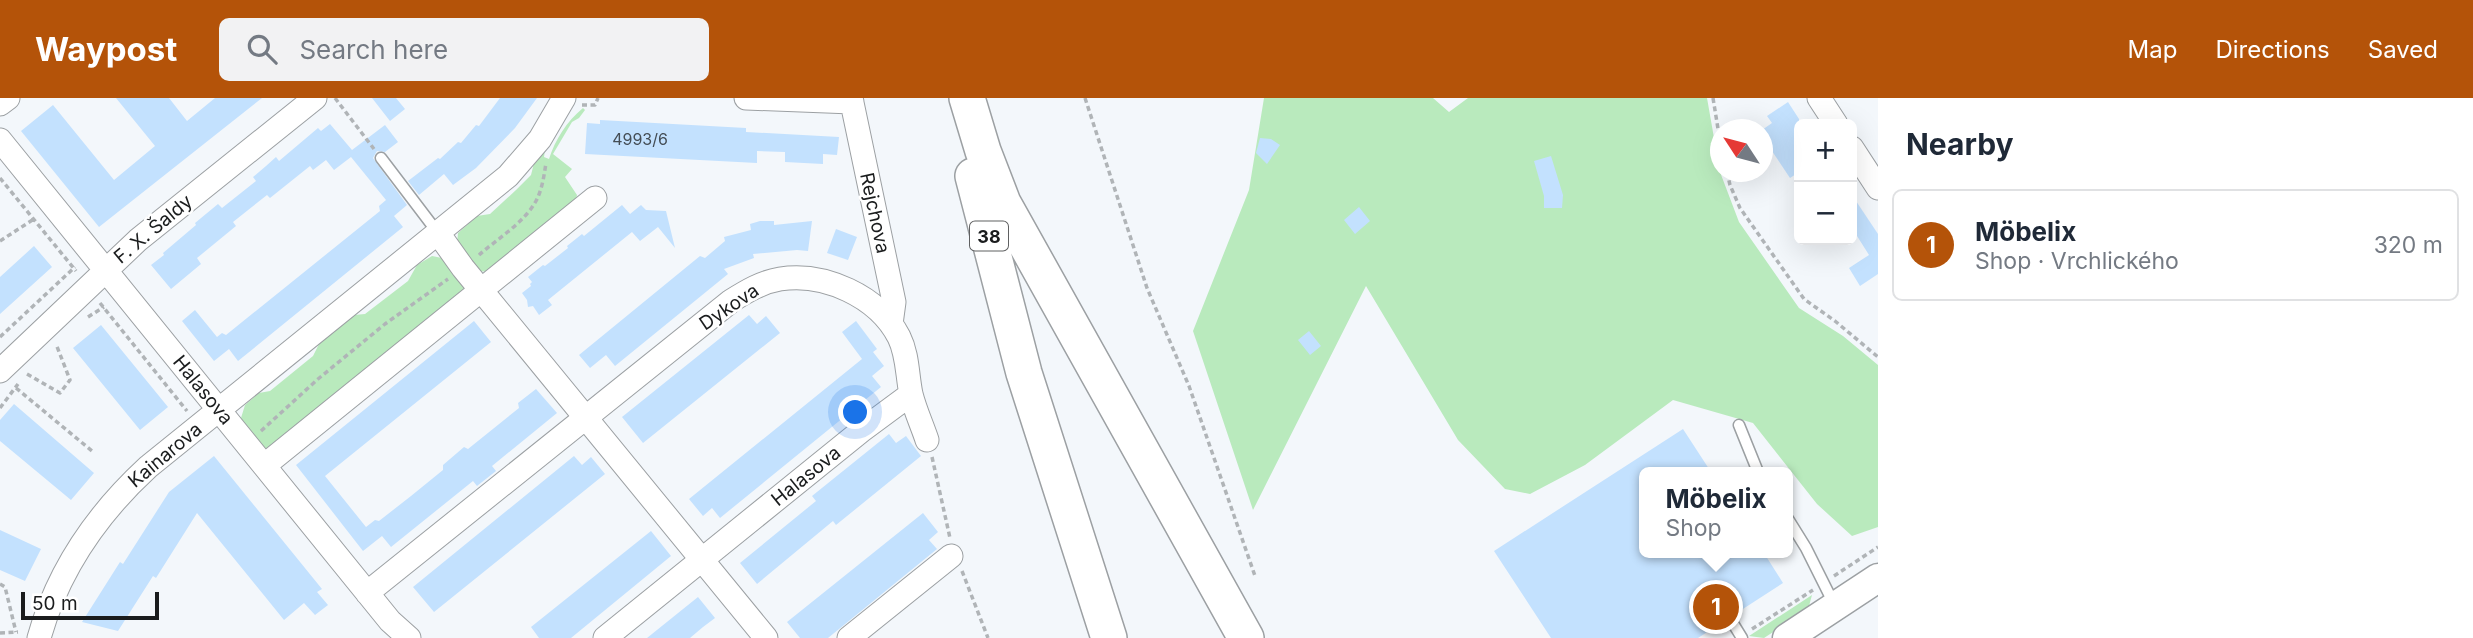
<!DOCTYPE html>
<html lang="en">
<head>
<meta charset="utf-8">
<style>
  body { margin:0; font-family:Inter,sans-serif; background:#f2f2f3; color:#1f2937 }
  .controls { position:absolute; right:21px; top:21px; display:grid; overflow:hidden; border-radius:10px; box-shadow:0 7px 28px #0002 }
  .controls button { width:63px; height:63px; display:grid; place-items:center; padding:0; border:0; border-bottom:2px solid #e0e1e3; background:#fff; color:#1f2937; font:35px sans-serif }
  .compass { position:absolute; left:1710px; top:21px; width:63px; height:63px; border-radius:50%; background:#fff; box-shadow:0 7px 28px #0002; rotate:306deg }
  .scale { position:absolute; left:21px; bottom:18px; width:138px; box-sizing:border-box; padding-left:7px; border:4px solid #1a1c1d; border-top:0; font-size:19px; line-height:24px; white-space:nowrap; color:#1a1c1d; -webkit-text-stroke:5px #fff; paint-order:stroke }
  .you { position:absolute; left:856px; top:315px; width:24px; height:24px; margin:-18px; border:5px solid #fff; border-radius:50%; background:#1a73e8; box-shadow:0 0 0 10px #1a73e833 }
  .badge { display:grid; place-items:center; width:46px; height:46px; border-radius:50%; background:#b45309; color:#fff; font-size:23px; font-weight:700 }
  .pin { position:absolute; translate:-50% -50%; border:4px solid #fff; box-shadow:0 2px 7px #0006 }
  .popup { position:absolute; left:1639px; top:369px; width:154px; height:91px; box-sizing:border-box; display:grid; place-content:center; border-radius:10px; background:#fff; filter:drop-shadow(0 2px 5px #0005); font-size:23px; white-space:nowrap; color:#747a83 }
  .popup b { font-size:26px; color:#1f2937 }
  .popup::after { content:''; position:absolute; left:50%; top:100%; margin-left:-14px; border:14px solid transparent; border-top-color:#fff }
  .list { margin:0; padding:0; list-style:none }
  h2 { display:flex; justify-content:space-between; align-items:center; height:91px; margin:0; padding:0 28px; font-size:30px }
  h2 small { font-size:23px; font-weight:400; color:#747a83 }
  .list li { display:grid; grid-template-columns:46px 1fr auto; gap:21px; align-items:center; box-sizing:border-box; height:112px; margin:0 14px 14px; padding:0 14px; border:2px solid #e0e1e3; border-radius:10px }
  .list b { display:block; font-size:26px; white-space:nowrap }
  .list p { margin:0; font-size:23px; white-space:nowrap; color:#747a83 }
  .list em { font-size:23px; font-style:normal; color:#747a83 }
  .icon { flex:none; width:38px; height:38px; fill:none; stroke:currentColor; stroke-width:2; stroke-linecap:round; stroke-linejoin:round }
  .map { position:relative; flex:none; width:1878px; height:540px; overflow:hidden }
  header { display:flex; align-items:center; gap:42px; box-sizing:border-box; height:98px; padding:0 35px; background:#b45309; color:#fff }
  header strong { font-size:33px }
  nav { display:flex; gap:38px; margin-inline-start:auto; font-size:24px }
  .search { width:490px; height:63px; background:#f2f2f3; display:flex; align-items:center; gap:18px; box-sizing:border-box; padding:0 24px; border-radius:10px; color:#747a83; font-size:26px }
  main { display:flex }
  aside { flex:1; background:#fff }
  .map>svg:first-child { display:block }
</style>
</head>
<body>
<header>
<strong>Waypost</strong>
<div class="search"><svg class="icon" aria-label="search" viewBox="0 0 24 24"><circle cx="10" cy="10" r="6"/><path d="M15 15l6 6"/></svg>Search here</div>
<nav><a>Map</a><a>Directions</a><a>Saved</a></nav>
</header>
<main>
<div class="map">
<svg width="1878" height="540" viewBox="0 0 1878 540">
  <rect width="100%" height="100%" fill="#f3f7fb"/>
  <path fill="#b9eabd" d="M1264,0H1433L1449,14L1468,0H1707L1720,74L1739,124L1799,210L1843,238L1878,267V429L1852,438L1817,406L1753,325L1673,302L1585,367L1530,396L1505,391L1458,342L1366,188L1253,412L1193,233L1249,92Z
    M583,10L585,12L579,20L572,24L553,56L572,71L565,79L577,97L576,102L490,174L477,173L457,145L458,135L477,118L490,116L516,92L531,77L534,65L545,52L544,59L549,61C555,42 567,23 583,10Z
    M432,158L442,160L464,185V194L267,353L263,351L243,326L241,320L245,307L259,295L270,293L313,258L319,246L354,217L365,216L408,183L417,167Z
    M1812,497L1809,508L1804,514L1764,540L1749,538Z"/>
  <path fill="#c3e1fe" d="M116,0H169L187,23L215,0H262L99,129L21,33L53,7L114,82L155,48Z
    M372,0H396L405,11L390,23Z
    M500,0H537L515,30L476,70L453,87L444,76L419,97L408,83L438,60L440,61L458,44L461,45L476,27L479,28Z
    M1788,4L1799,21V74L1790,80L1762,38V32L1772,25L1767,18Z
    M600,22L746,30V34L839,39L837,57L823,56V66L785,64V54L757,53V65L585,56L587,25L600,26Z
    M330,26L352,52L385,27L398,44L385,54L377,53L373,60L407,107L394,118L403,129L238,263L229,251L214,263L182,223L195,212L217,239L222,235L226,237L380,113L379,108L386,102L351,59L334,72L326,62L313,72L310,68L270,100L267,97L233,124L236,128L197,160L201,166L171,191L151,167L164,157L163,155L196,127L195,125L218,106L222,110L256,83L253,79L266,68L276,59L279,63L318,30L321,33Z
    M1260,40L1271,41L1280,47L1267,66L1256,55Z
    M1551,58L1563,97L1562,110H1544V98L1534,63Z
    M1852,97L1878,136V176L1860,188L1849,170L1869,157L1852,130Z
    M622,107L630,116L641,107L646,112L666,113L675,150L658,129L640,143L632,134L548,202L552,207L539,217L533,208L528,209L527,202L522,195L531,188L530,186L532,184L528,179L543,167L545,168L568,150L567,148L582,136L584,138Z
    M1359,109L1370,123L1355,136L1344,122Z
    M760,123H774V127L812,123L808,153L797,152L753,156L754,160L724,171L728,176L615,268L606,257L590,270L579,257L700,158L705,160L725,143L724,139L751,132L750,126Z
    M836,131L857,139L848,162L827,155Z
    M34,148L52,169L0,216V179Z
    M749,217L757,226L766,218L780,235L643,345L622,319Z
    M474,223L491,244L325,378L366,429L375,422L379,423L411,398L443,372V367L464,349L468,351L519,310L518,305L536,291L557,315L492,368L496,373L477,388L473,383L391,449L382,438L363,453L296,367Z
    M856,223L877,251L873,254L884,268L872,278L881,289L720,420L712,410L703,418L689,401L862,261L842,234Z
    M101,227L168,309L140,332L73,250Z
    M1309,233L1321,248L1310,257L1298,242Z
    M14,306L94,375L71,402L0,343V322Z
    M1683,331L1711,374H1644V455H1764L1783,485L1698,540H1551L1494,453Z
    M889,336L896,345L906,338L921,358L836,427L833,423L757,486L740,465L816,403L812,398Z
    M214,358L322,491L317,494L328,507L315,517L304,505L284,522L197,415L156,480L153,478L118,533L82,524L120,464L123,466L169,394Z
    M574,358L582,367L591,359L605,376L434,514L413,489Z
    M923,415L938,434L929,442L937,451L828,540H800L787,524Z
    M0,432L41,451L25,483L0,472Z
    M651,433L671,458L571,540H539L531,529Z
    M698,499L715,520L703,529L690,540H647Z"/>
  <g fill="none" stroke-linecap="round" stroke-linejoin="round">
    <g stroke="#9ca0a3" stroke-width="13">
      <path id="service" d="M381,60L438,135
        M1739,327L1758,374
        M1788,421L1806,450L1834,506
        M1734,527L1742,540"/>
    </g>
    <g stroke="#9ca0a3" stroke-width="25">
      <path id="minor" d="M746,0L852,4
        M851,0L894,204L891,226
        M1819,0L1836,26
        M0,6L8,0
        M0,42L390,523L409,540
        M1852,50L1878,90
        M438,135L463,170L766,540
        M0,273L138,142L315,0
        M265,367L595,100
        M367,495L731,203C747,193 762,184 780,181C824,174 878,198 899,239C908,257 907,277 911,296C915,312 922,327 927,342
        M39,540C58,472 97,416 148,369L508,78L540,41L564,0
        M605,540L861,333L911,296
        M849,540L951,458"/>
    </g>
    <g stroke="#9ca0a3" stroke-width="31">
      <path id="tertiary" d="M1787,540L1878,480"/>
    </g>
    <g stroke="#9ca0a3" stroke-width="38">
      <path id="primary" d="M967,0L983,53L1003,105L1246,540
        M973,78L1024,275L1109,540"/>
    </g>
    <path stroke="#b0b4b7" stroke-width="3.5" stroke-dasharray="5 3.5" stroke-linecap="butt" d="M335,0L374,51
      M1085,0L1147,190L1189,288L1255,478
      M1713,0L1720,43
      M582,7H595L598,0
      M1727,74L1730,87L1740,110L1804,201L1835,223L1878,259
      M0,80L76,173
      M0,143L34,121
      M479,157C497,141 524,125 536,103C542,92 544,78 546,65
      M100,205L187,313
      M88,219L104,209
      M0,239L75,169
      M27,276L60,295L70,282L56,246
      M16,290L92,353
      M0,310L18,286
      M261,333L318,281L385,226L448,181
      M932,359L950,440
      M962,473L988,540
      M1834,478L1878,449
      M0,486L5,489L16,534
      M1752,531L1813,492
      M0,535L18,534"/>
    <use href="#service" stroke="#fff" stroke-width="10"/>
    <use href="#minor" stroke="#fff" stroke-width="23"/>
    <use href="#tertiary" stroke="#fff" stroke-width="28"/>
    <use href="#primary" stroke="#fff" stroke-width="35"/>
  </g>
  <g text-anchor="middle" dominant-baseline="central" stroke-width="5" stroke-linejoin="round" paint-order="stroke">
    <g font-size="16" fill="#444d55">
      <text x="640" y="41">4993/6</text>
    </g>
    <rect fill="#fff" stroke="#5f6061" stroke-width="2" x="970" y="123.5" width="38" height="29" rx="5"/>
    <g font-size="18" font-weight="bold" fill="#1a1c1d">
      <text x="989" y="138">38</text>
    </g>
    <g font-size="19" fill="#1a1c1d" stroke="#fff">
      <text transform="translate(875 115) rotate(78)">Rejchova</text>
      <text transform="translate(153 131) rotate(-40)">F. X. Šaldy</text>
      <text transform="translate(729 209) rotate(-34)">Dykova</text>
      <text transform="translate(203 292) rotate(51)">Halasova</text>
      <text transform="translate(165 357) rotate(-40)">Kainarova</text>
      <text transform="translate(806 378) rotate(-39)">Halasova</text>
    </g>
  </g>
</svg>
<div class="controls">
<button>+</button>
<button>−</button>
</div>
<svg class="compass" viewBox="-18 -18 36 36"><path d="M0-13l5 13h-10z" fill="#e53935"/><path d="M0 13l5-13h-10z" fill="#747a83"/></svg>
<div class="scale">50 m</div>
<div class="you"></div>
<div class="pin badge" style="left:1716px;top:509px">1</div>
<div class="popup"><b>Möbelix</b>Shop</div>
</div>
<aside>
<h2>Nearby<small></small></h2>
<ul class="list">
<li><span class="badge">1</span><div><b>Möbelix</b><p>Shop · Vrchlického</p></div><em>320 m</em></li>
</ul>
</aside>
</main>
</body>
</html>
